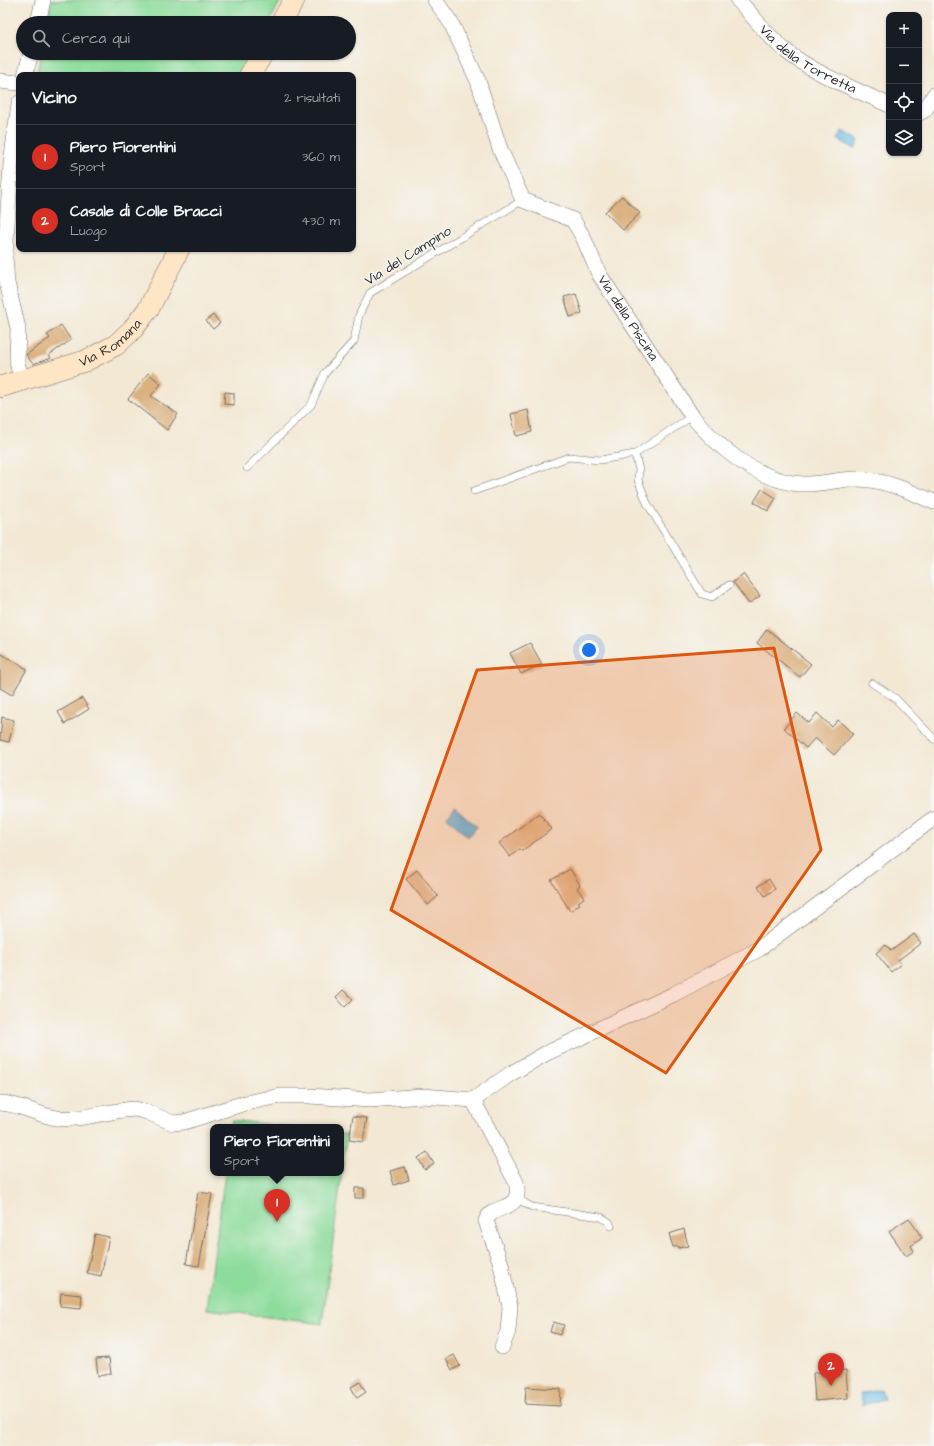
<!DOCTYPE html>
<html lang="it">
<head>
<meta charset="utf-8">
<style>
  body { margin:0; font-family:"Architects Daughter",sans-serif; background:#20242c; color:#f1f3f6 }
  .controls { position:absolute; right:12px; top:12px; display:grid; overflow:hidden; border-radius:8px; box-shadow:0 1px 3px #0004 }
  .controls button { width:36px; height:36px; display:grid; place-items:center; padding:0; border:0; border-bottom:1px solid #363941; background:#171b24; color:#f1f3f6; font:20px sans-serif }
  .you { position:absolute; left:589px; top:650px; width:14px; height:14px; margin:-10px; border:3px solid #fff; border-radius:50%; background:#1a73e8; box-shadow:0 0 0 6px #1a73e833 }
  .badge { display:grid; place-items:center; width:26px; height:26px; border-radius:50%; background:#d93025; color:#fff; font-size:13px; font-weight:700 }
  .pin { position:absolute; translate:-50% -33px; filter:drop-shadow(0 1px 2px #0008) }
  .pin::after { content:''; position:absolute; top:21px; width:14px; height:12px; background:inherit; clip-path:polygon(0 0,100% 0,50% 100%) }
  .popup { position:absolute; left:210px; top:1124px; width:134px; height:52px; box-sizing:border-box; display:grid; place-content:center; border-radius:8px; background:#171b24; filter:drop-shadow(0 1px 3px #0005); font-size:13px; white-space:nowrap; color:#9ea1a6 }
  .popup b { font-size:15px; color:#f1f3f6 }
  .popup::after { content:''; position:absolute; left:50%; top:100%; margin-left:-8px; border:8px solid transparent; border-top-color:#171b24 }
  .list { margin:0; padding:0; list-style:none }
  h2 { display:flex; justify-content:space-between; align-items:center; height:52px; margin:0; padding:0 16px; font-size:17px }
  h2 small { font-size:13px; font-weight:400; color:#9ea1a6 }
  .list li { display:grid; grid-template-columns:26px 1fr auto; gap:12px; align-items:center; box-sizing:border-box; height:64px; padding:0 16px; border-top:1px solid #363941 }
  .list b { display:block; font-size:15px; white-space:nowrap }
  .list p { margin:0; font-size:13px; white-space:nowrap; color:#9ea1a6 }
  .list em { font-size:13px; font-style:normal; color:#9ea1a6 }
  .icon { flex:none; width:22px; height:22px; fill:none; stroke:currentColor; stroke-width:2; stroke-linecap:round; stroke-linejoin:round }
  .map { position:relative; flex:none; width:934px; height:1446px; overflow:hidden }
  .search { position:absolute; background:#171b24; box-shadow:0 1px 3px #0004; left:16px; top:16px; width:340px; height:44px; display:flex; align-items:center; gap:10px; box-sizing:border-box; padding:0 14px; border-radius:22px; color:#9ea1a6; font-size:15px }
  .panel { position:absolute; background:#171b24; box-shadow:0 1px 3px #0004; left:16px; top:72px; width:340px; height:180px; border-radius:8px }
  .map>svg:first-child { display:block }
</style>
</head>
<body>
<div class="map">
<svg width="934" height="1446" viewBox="0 0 934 1446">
  <rect width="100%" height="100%" fill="#f6f6f2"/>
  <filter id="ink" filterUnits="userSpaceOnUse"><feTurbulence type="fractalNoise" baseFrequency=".025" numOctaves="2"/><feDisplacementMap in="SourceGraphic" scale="8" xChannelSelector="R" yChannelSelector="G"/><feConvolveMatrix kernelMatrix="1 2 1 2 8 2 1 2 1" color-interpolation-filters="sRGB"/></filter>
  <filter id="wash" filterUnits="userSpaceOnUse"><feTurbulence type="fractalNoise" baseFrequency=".012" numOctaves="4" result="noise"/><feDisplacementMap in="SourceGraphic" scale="16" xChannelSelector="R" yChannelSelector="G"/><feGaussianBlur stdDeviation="0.9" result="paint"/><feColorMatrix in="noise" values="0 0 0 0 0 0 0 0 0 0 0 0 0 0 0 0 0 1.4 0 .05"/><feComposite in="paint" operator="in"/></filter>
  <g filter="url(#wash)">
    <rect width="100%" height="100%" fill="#f3e8d4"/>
    <path fill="#8cdc9b" stroke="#5c8463" d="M52,0H281L269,23H47Z
      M41,53H253L241,75H58L37,72Z
      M232,1120L289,1127H231Z
      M341,1134H347L322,1324L207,1309L225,1173H341Z"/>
    <path fill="#69bce5" stroke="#4a7488" d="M842,131L859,140L855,149L837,139Z
      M455,807L477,827L468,837L447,817Z
      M881,1389L884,1399L863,1405L860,1394Z"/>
    <g id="blocks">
      <path fill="#dbb180" d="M622,196L640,213L623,230L605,212Z
        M576,294L582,313L570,317L564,297Z
        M213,315L220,323L213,329L206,321Z
        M61,325L71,340L49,355L51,358L49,359L33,364L26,355L50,338L47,335Z
        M148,373L161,384L151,396L178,414L167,430L128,399Z
        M225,392L234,393V405L224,404Z
        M528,410L532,432L516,436L511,414Z
        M762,489L776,498L768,511L754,502Z
        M743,574L760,596L749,604L733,582Z
        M767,629L811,664L800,677L757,643Z
        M530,643L542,664L521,674L510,653Z
        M0,653L27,669L12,695L0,688Z
        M82,698L89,709L65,724L58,712Z
        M797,713L809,723L817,713L832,727L838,720L853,734L834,755L815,738L806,748L784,728Z
        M2,717L14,720L9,742L0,740Z
        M539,813L552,829L522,851L520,849L510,857L499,843Z
        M570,869L580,885L577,888L584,898L578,902L580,904L570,911L551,880Z
        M417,870L438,896L428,905L406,879Z
        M769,879L775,889L765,896L758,886Z
        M914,934L921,943L898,960L901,964L891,972L876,953L886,945L891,951Z
        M343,990L353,999L345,1007L336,997Z
        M353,1116L367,1118L363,1142L349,1140Z
        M427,1152L434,1164L425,1170L418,1158Z
        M405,1167L409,1180L394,1185L390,1171Z
        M355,1188H364V1198H355Z
        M198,1192L212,1194L199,1266L186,1264Z
        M909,1218L922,1238L911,1246L914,1251L906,1256L889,1231Z
        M684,1229L688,1246L678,1248V1246L673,1247L669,1234Z
        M95,1234L109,1237L101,1276L87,1273Z
        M61,1293L82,1295L81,1308L60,1306Z
        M553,1322L564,1325L560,1335L550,1332Z
        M454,1355L460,1366L452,1370L446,1359Z
        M109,1358L111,1374L98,1376L96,1359Z
        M846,1370L848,1398L815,1401L813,1373Z
        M360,1382L366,1392L357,1398L351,1387Z
        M526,1387L561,1389L560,1406L525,1404Z"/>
    </g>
  </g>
  <g filter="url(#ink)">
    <use href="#blocks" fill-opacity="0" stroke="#716d66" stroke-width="1"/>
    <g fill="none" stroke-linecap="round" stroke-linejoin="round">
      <g stroke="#716d66" stroke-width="8">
        <path id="lane" d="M635,454L639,470L638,480L647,503L702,594L712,597L729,585
          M247,468L311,405L325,373L354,341L359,315L370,293L523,200
          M474,491L569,457L600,460L635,454L692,416
          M872,683L895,698L934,739
          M518,1196L523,1202L532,1207L601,1217L609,1222L611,1226"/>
      </g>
      <g stroke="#716d66" stroke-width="16">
        <g id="street">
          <path id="s1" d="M435,0L451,23L478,81L500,149L523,200L573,220L583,237L599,274L692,416C717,446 752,476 792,483C813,487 835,479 856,479C883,479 909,491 934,502"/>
          <path id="s2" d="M738,0C754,17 768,37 786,51C813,73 857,90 889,105"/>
          <path d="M38,23L43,0"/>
          <path d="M25,75L31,53"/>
          <path d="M0,81L19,83"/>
          <path d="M19,103L11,164L5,257L7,283L18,328L17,363L22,380"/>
          <path d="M919,113L925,110L934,95"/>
          <path d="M473,1100L516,1182C524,1214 492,1202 486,1221L501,1264L510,1307L508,1331L502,1347"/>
          <path d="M0,1103C22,1104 37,1115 57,1118C83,1121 109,1110 135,1109L147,1112L173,1123L184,1122L245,1103L281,1096H309L370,1100L423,1096L473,1100L510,1074L545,1054L672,995L759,949L934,818"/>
        </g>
      </g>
      <g stroke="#716d66" stroke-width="22">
        <g id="secondary">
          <path d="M281,23L294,0"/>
          <path d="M250,75L263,53"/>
          <path id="s3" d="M0,387L85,361L116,345L133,329L149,308L179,249"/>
        </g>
      </g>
      <use href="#lane" stroke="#fff" stroke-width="7"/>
      <use href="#street" stroke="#fff" stroke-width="15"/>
      <use href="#secondary" stroke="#fde5c5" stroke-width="21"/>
    </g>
  </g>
  <path fill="#df570e" fill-opacity="0.2" stroke="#df570e" stroke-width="3" stroke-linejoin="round" d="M774,648L821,850L666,1073L391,910L477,670Z"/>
  <g text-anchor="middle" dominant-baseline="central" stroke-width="3" stroke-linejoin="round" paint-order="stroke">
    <g font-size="14" fill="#2b2b2b" stroke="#f6f6f2">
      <text stroke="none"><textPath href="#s2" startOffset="93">Via della Torretta</textPath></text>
      <text transform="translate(408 256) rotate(-32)">Via del Campino</text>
      <text stroke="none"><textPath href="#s1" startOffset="386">Via della Piscina</textPath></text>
      <text stroke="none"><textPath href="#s3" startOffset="120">Via Romana</textPath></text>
    </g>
  </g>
</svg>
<div class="controls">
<button>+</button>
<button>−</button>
<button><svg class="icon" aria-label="locate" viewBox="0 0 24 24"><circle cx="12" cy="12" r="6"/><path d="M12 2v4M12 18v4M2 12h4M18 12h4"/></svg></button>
<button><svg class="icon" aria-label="layers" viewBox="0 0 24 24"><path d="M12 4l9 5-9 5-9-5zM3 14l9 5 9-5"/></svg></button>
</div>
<div class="you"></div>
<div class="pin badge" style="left:277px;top:1222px">1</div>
<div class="popup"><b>Piero Fiorentini</b>Sport</div>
<div class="pin badge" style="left:831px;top:1386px">2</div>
<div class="search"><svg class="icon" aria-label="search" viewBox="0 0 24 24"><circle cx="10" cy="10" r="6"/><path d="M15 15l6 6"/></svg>Cerca qui</div>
<section class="panel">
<h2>Vicino<small>2 risultati</small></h2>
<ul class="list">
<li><span class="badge">1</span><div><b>Piero Fiorentini</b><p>Sport</p></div><em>360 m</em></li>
<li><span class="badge">2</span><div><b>Casale di Colle Bracci</b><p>Luogo</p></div><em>430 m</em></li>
</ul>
</section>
</div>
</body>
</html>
